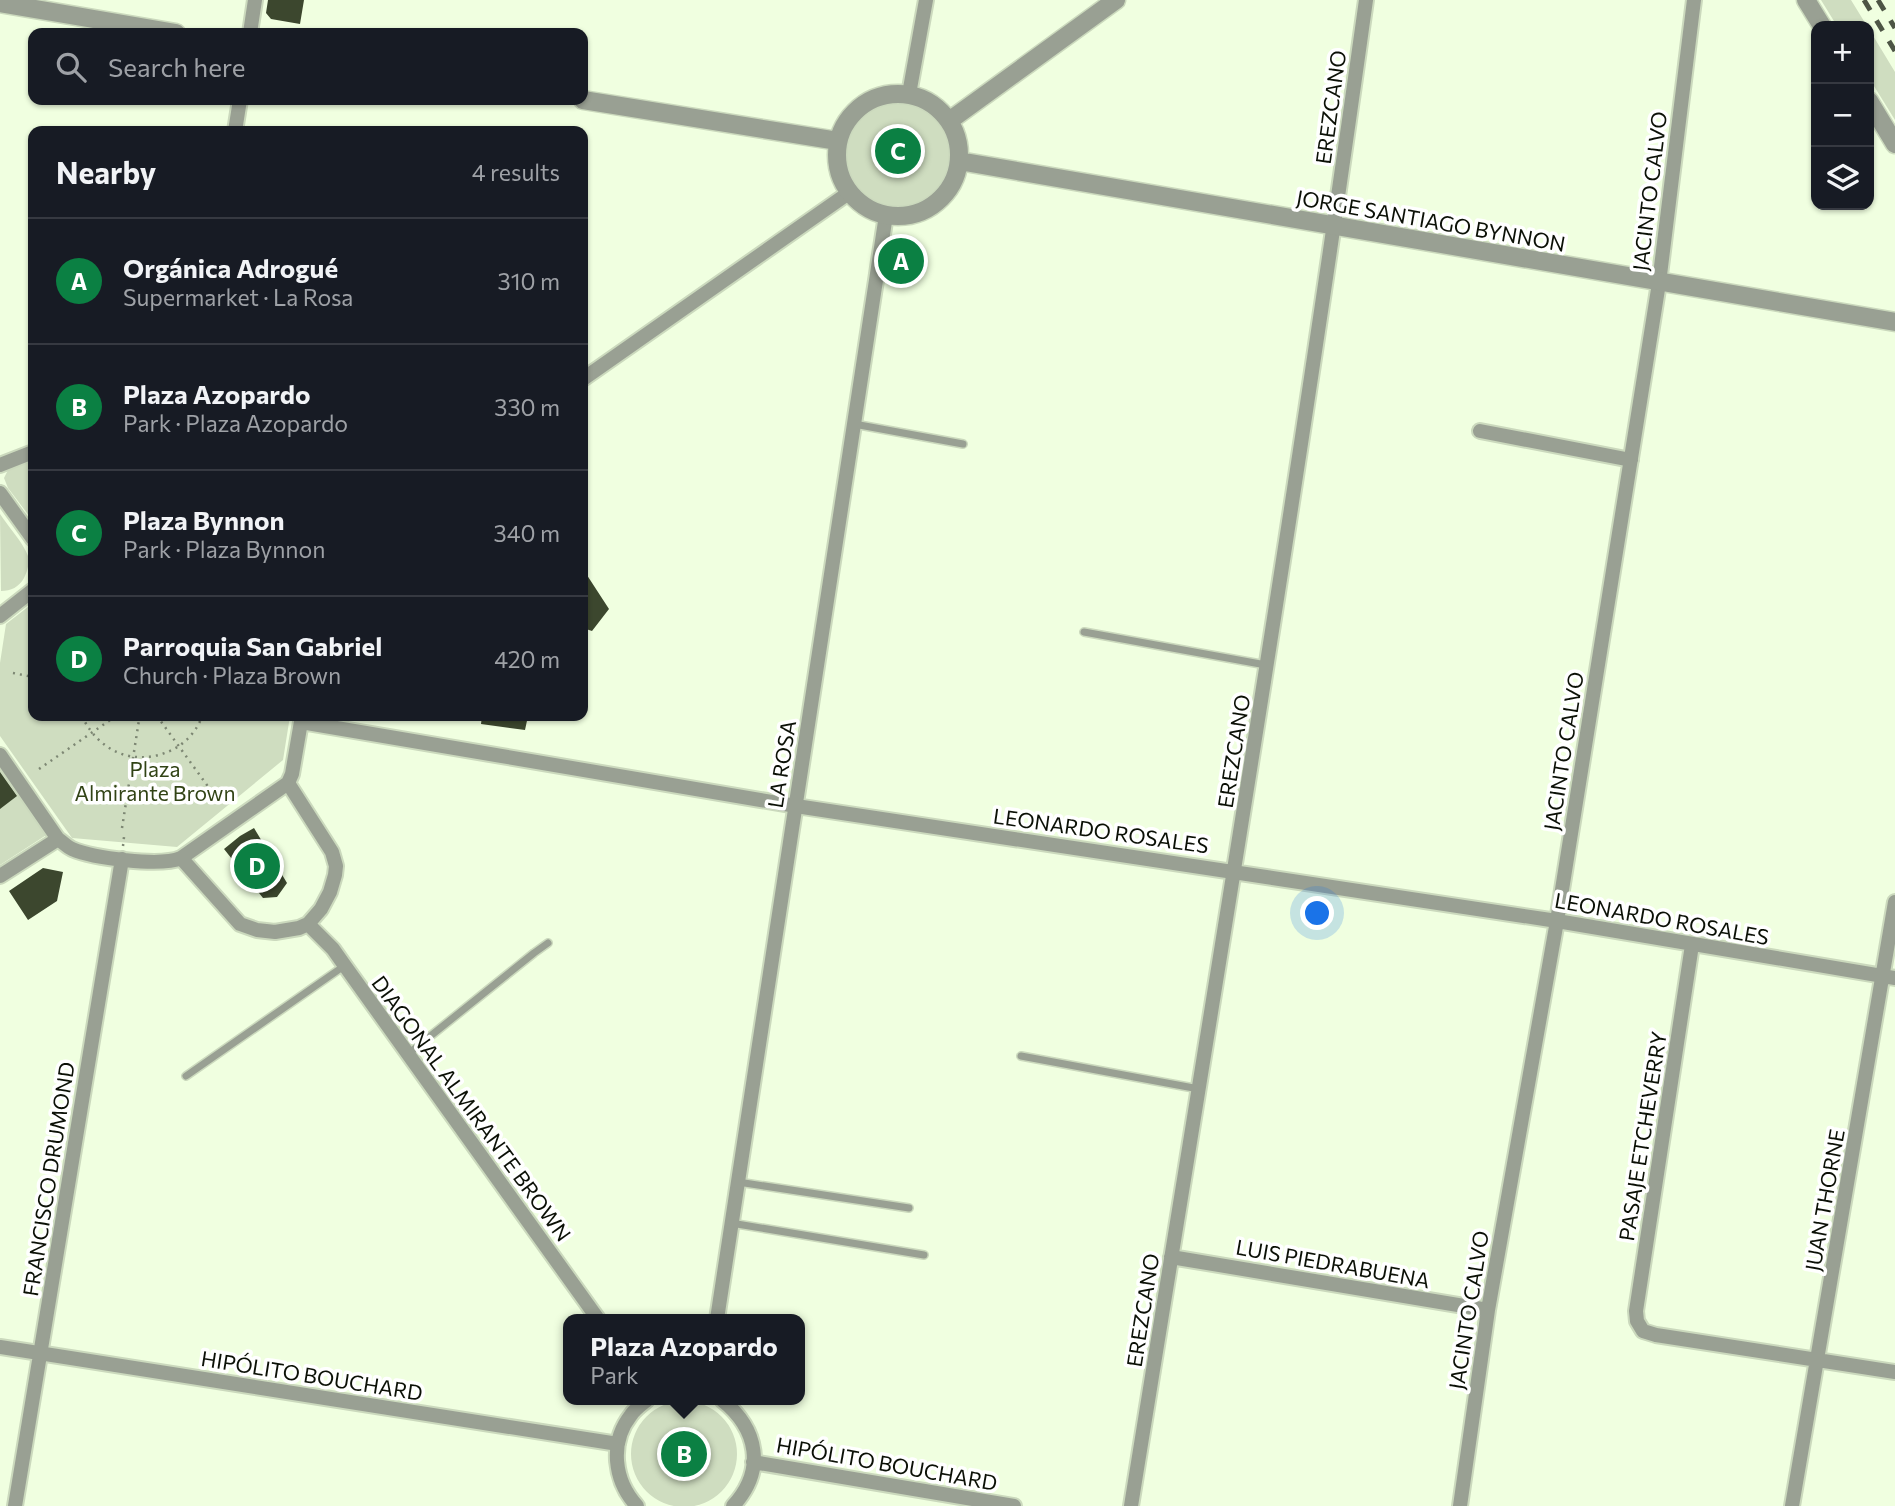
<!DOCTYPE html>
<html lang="en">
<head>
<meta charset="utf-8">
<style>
  body { margin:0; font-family:Commissioner,sans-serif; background:#242831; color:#f1f3f6 }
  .controls { position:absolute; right:21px; top:21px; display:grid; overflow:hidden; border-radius:14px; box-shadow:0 2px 5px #0004 }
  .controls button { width:63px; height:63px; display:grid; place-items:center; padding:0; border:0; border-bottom:2px solid #363941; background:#171b24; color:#f1f3f6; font:35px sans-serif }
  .you { position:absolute; left:1318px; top:914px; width:24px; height:24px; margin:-18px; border:5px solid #fff; border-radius:50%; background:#1a73e8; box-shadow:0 0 0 10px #1a73e833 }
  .badge { display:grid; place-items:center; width:46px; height:46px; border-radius:50%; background:#0b8043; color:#fff; font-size:23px; font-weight:700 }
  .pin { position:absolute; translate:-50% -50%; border:4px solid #fff; box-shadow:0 2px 7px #0006 }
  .popup { position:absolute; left:563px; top:1314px; width:242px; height:91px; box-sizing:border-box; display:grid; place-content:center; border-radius:14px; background:#171b24; filter:drop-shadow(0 2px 5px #0005); font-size:23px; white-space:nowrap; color:#9ea1a6 }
  .popup b { font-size:26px; color:#f1f3f6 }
  .popup::after { content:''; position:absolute; left:50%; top:100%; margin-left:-14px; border:14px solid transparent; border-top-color:#171b24 }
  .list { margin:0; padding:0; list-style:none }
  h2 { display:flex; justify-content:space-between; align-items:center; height:91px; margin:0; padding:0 28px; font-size:30px }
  h2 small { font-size:23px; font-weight:400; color:#9ea1a6 }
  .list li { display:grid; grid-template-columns:46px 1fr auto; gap:21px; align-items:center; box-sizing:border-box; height:126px; padding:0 28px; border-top:2px solid #363941 }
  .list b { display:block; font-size:26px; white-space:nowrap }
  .list p { margin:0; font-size:23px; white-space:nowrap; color:#9ea1a6 }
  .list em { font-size:23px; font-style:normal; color:#9ea1a6 }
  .icon { flex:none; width:38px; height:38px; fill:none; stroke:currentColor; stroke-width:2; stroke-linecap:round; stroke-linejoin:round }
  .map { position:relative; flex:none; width:1895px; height:1506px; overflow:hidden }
  .search { position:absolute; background:#171b24; box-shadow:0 2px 5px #0004; left:28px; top:28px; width:560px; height:77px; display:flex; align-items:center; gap:18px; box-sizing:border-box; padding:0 24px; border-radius:14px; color:#9ea1a6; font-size:26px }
  .panel { position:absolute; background:#171b24; box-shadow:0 2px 5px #0004; left:28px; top:126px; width:560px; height:595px; border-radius:14px }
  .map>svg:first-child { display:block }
</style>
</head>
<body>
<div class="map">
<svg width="1895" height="1506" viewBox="0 0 1895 1506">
  <rect width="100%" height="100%" fill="#f0ffe0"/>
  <path fill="#cfddc0" d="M1821,0H1851L1867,26H1837Z
    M1869,29L1895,72V120L1869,78Z
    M845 155a53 53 0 1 1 106 0a53 53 0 1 1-106 0Z
    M33,461V521L8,488L4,478L8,470Z
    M0,514C8,526 24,544 28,556C30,563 27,572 24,578C19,587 11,591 1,591Z
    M33,603V716H290L283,760L177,847L72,838L0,736V663L6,624Z
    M0,759L51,832L0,865Z
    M631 1454a53 53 0 1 1 106 0a53 53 0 1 1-106 0Z"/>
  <path fill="#3c472e" d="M268,0H304L300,24L271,19L266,13Z
    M583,569L609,609L592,631L583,628Z
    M482,716H528L525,730L481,724Z
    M0,772L17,796L0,809Z
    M254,828L287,883L277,897L263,898L224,849L240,836Z
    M43,868L63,872L57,901L28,920L9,891Z"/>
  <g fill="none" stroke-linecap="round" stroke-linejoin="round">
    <g stroke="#cbd9bd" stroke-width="10">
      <path id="service" d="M854,424L963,444
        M1084,632L1266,665
        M408,1054L534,953L548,943
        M1021,1056L1199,1089
        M186,1076L344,966
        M738,1182L909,1208
        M731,1223L924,1255"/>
    </g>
    <g stroke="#cbd9bd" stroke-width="18">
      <path id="minor" d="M250,33L255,0
        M909,94L926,0
        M235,131L240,100
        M583,379L850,192
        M1480,431L1631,460
        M0,465L33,452
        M0,493L33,539
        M0,616L33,590
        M301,722L796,806L1557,921L1895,978
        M0,755L58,839C63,842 66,846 72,849C93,858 160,867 181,858L288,783L292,774L302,716
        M181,858L240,924L257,930L275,932L299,928L308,924L321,909L330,892L335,875L336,866L332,852L288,783
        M0,876L58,839
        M308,924L333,949L345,966L598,1319
        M1692,945L1636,1311L1637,1321L1643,1331L1656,1335L1895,1372
        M1171,1257L1488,1310
        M717,1319L886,215
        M0,1347L618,1444
        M722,1400C758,1429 766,1470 733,1506
        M753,1462L1014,1506
        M15,1506L122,859
        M637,1506C614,1481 609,1443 631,1415C635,1409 642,1404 647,1400
        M1131,1506C1212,1004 1296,503 1366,0
        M1460,1506L1488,1310L1557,921L1659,283L1694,0
        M1792,1506L1895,902"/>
    </g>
    <g stroke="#cbd9bd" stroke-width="21">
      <path id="tertiary" d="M1806,0L1822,26
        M0,3L176,33
        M837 155a61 61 0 1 1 122 0a61 61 0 1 1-122 0Z
        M583,100L838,141
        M1869,101L1895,144
        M949,121L1116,0
        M959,161L1895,322"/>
    </g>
    <path stroke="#7d8773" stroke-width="2.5" stroke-dasharray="2 5" stroke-linecap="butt" d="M13,673L33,677
      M82,716C99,753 137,768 174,749C187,742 198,729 202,716
      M128,716L139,720L154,716
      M157,716L217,799
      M39,769L116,716
      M122,828L139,720
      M123,846L124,837"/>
    <use href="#service" stroke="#99a093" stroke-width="7"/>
    <use href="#minor" stroke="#99a093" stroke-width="14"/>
    <use href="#tertiary" stroke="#99a093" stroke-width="18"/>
    <path stroke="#4d5545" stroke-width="5" stroke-dasharray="12 12" stroke-linecap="butt" d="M1864,0L1895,51
      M1878,0L1895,28"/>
  </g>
  <g text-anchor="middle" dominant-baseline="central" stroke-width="7" stroke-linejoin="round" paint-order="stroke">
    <g font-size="21" fill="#0b1006" stroke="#fff">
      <text transform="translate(1330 107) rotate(-82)">EREZCANO</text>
      <text transform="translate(1649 191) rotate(-83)">JACINTO CALVO</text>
      <text transform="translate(1431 220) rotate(10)">JORGE SANTIAGO BYNNON</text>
      <text transform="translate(1233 751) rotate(-81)">EREZCANO</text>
      <text transform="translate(1563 751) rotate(-81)">JACINTO CALVO</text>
      <text transform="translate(781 764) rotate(-81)">LA ROSA</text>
      <text transform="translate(1101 830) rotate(8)">LEONARDO ROSALES</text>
      <text transform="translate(1662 918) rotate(10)">LEONARDO ROSALES</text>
      <text transform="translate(472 1108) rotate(54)">DIAGONAL ALMIRANTE BROWN</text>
      <text transform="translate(1642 1136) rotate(-81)">PASAJE ETCHEVERRY</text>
      <text transform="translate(48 1179) rotate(-81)">FRANCISCO DRUMOND</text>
      <text transform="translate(1824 1200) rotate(-80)">JUAN THORNE</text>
      <text transform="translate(1333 1263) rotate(10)">LUIS PIEDRABUENA</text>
      <text transform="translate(1142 1310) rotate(-81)">EREZCANO</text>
      <text transform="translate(1468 1310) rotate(-81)">JACINTO CALVO</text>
      <text transform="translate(312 1375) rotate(9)">HIPÓLITO BOUCHARD</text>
      <text transform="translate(887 1463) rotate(10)">HIPÓLITO BOUCHARD</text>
    </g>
    <g font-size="21" fill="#314315" stroke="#fff">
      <text x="155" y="768">Plaza<tspan x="155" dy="24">Almirante Brown</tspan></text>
    </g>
  </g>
</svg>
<div class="controls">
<button>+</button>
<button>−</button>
<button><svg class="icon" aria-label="layers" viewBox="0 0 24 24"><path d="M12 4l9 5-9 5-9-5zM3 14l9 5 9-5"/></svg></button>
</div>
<div class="you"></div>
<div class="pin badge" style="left:901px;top:261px">A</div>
<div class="pin badge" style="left:684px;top:1454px">B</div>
<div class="popup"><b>Plaza Azopardo</b>Park</div>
<div class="pin badge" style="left:898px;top:151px">C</div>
<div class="pin badge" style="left:257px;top:866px">D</div>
<div class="search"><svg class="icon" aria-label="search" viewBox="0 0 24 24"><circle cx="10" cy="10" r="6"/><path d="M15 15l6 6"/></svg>Search here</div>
<section class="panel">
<h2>Nearby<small>4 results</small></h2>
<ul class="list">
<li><span class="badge">A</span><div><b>Orgánica Adrogué</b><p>Supermarket · La Rosa</p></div><em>310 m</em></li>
<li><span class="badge">B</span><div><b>Plaza Azopardo</b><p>Park · Plaza Azopardo</p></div><em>330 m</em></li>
<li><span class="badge">C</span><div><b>Plaza Bynnon</b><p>Park · Plaza Bynnon</p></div><em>340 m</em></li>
<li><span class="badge">D</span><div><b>Parroquia San Gabriel</b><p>Church · Plaza Brown</p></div><em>420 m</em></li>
</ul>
</section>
</div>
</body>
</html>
